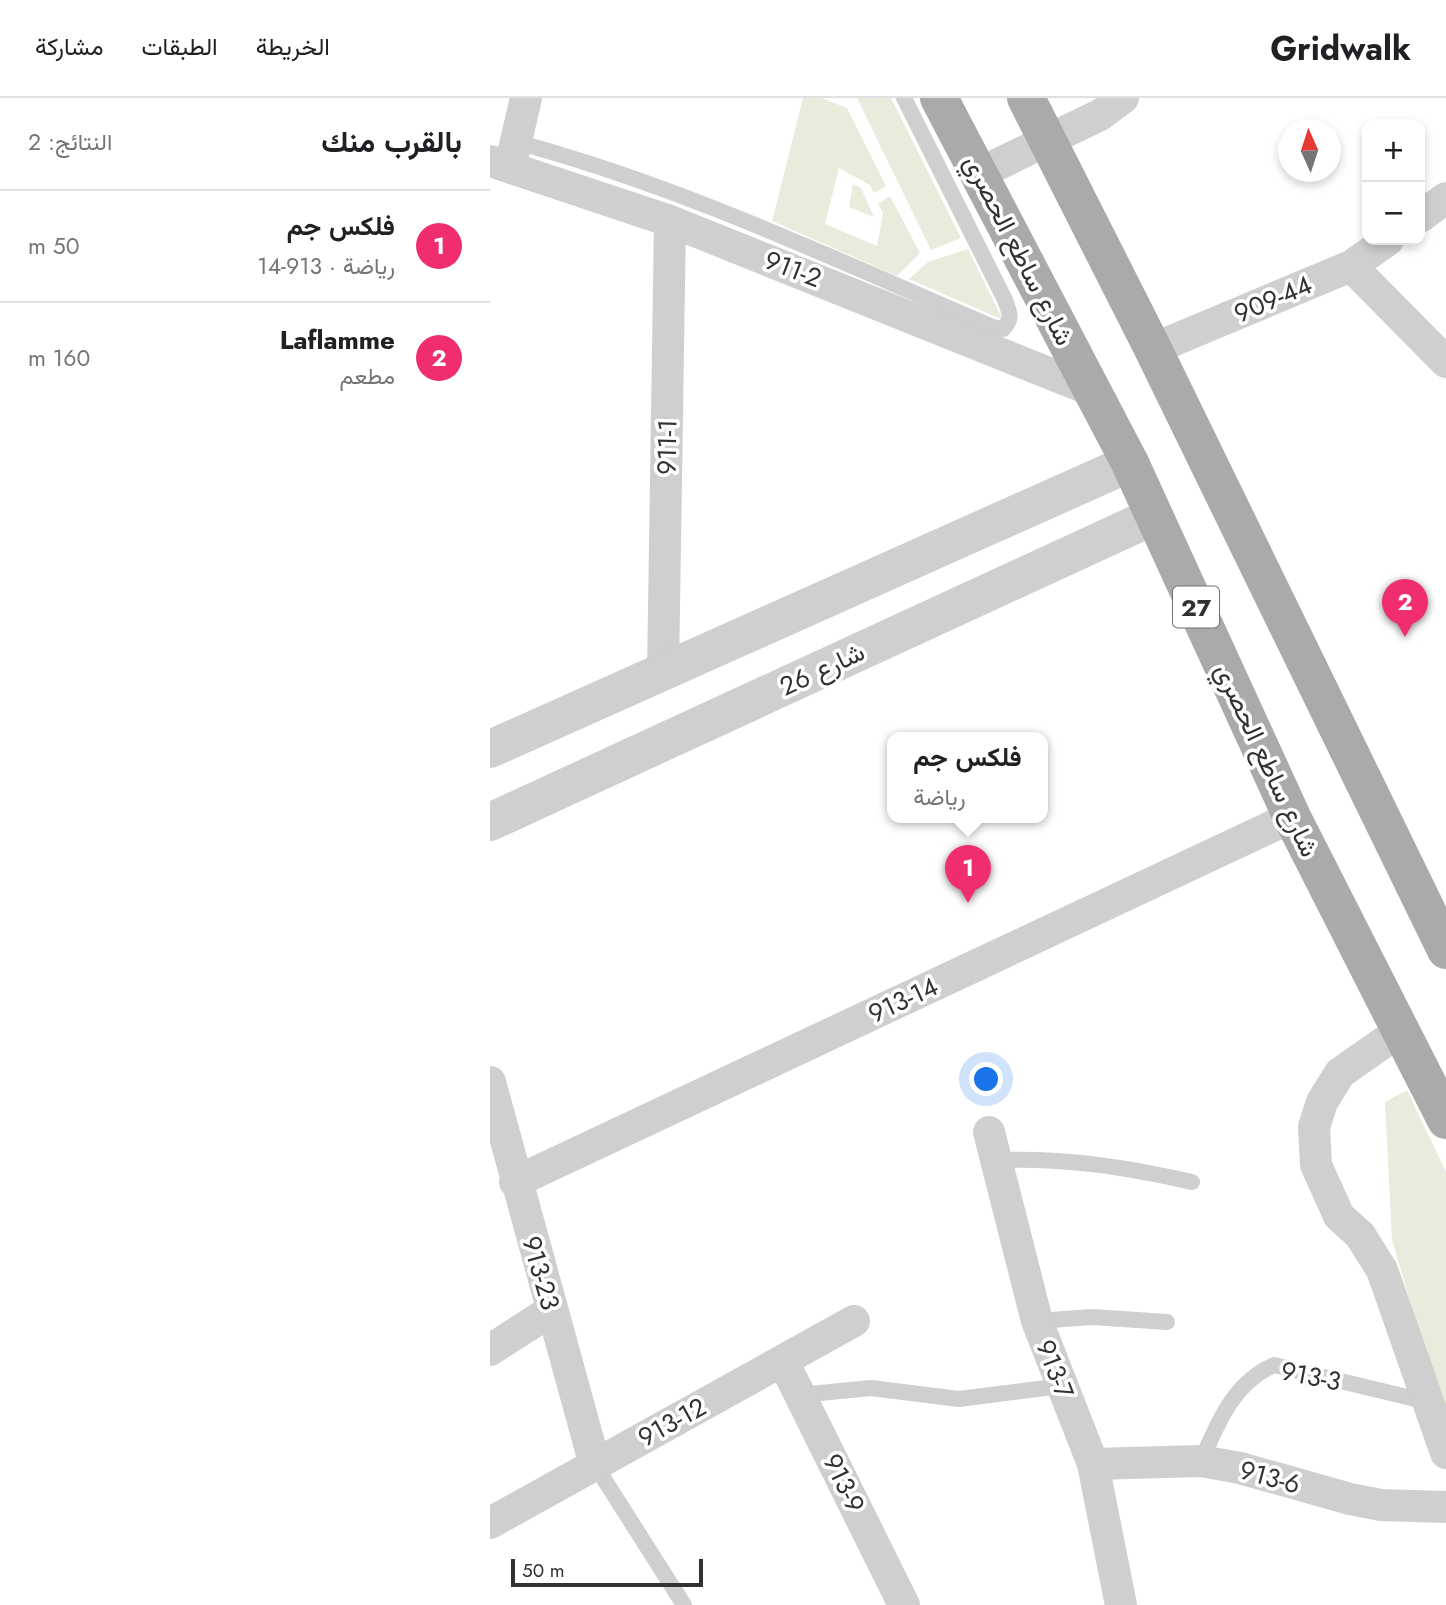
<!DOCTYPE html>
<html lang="ar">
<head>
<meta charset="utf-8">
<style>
  body { margin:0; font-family:Jost,Vazirmatn,sans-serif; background:#f2f2f2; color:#202124; direction:rtl }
  .controls { position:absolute; right:21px; top:21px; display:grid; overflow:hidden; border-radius:14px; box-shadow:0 4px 10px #0003 }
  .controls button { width:63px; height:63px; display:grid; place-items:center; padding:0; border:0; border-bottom:2px solid #e0e0e0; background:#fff; color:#202124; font:35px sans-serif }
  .compass { position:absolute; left:788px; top:21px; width:63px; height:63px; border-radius:50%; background:#fff; box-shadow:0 4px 10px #0003; rotate:357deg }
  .scale { position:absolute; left:21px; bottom:18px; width:192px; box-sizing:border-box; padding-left:7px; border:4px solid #323232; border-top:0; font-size:19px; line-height:24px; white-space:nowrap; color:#323232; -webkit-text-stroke:5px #fff; paint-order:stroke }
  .you { position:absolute; left:497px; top:982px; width:24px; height:24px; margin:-18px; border:5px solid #fff; border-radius:50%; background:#1a73e8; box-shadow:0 0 0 10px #1a73e833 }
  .badge { display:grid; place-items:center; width:46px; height:46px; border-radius:50%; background:#f02d6f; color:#fff; font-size:23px; font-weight:700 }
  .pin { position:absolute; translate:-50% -58px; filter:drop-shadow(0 2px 4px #0008) }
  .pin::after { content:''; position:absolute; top:37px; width:24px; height:21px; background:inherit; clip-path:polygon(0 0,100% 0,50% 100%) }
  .popup { position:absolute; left:397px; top:634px; width:161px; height:91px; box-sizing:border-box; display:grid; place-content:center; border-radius:14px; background:#fff; filter:drop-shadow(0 2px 5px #0005); font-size:23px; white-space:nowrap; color:#757577 }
  .popup b { font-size:26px; color:#202124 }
  .popup::after { content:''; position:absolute; left:50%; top:100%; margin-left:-14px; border:14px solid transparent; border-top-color:#fff }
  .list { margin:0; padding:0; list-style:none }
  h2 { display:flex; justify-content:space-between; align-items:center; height:91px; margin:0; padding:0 28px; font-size:30px }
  h2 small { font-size:23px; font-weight:400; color:#757577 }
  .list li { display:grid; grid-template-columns:46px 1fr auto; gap:21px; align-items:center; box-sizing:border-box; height:112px; padding:0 28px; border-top:2px solid #e0e0e0 }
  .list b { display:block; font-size:26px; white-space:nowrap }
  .list p { margin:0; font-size:23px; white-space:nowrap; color:#757577 }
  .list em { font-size:23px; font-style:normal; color:#757577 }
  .map { position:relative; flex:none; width:956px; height:1507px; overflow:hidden; direction:ltr }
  header { display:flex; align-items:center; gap:42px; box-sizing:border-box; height:98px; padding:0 35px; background:#fff; border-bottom:2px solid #e0e0e0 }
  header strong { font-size:33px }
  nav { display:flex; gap:38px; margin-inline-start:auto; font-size:24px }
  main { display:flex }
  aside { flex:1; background:#fff }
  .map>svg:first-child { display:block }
</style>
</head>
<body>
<header>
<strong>Gridwalk</strong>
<nav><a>الخريطة</a><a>الطبقات</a><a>مشاركة</a></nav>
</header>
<main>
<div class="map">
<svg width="956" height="1507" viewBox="0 0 956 1507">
  <rect width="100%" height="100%" fill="#fff"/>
  <path fill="#e9ecdd" d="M313,0H332L357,10L396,88L384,95L380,87L349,70L335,126L387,148L393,115L388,106L400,98L430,155L407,178L282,123Z
    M367,0H401L471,140L441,152Z
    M363,86L371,90L384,119L359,109Z
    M478,151L513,222L419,181L438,164Z
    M917,992L956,1074V1326L902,1142L895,1004Z"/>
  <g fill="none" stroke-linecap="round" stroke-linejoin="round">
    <path stroke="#cfcfcf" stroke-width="16" d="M26,44C191,88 346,162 503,229L513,231C523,221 520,215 515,202L414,0
      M509,1062C578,1060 635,1069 702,1084
      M547,1223L602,1219L677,1224
      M310,1297L381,1290L469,1301L571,1288
      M711,1363C728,1325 743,1285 784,1267L938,1304
      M105,1367L194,1507"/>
    <path stroke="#cfcfcf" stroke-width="32" d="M0,63L180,123L601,292
      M20,69L36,0
      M490,75L610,17L633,0
      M930,119L956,100
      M861,168L956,264
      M663,251L861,168L898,142
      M173,575L180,123
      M910,933L850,975L832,1004L824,1029L826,1067L849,1118L870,1137L892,1172L956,1355
      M0,984L105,1367
      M499,1034L547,1223L603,1366L631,1507
      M25,1084L802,719
      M0,1252L62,1212
      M293,1263L414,1507
      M603,1366L711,1363L750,1370L860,1401L891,1407L956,1409
      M0,1425L364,1223"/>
    <path stroke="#cfcfcf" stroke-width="38" d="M0,651L640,365
      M0,724L664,418"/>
    <path stroke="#aaa" stroke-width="38" d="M449,0L640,365L802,719L956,1022
      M536,0L663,251L956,852"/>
  </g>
  <g text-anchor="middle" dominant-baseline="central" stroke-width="7" stroke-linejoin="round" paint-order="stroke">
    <rect fill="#fff" stroke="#707070" stroke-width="2" x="683" y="488.5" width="46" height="41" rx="5"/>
    <g font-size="24" font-weight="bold" fill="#323232">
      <text x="706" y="509">27</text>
    </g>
    <g font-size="26" fill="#323232" stroke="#fff">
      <text transform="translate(529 152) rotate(63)">شارع ساطع الحصري</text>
      <text transform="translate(303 171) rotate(21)">911-2</text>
      <text transform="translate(783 201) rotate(-23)">909-44</text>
      <text transform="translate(177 349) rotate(-89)">911-1</text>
      <text transform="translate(332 571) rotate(-25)">شارع 26</text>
      <text transform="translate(777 662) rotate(65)">شارع ساطع الحصري</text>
      <text transform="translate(413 902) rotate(-25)">913-14</text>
      <text transform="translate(51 1175) rotate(74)">913-23</text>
      <text transform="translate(565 1271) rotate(69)">913-7</text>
      <text transform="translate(821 1278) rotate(11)">913-3</text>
      <text transform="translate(182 1324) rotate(-29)">913-12</text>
      <text transform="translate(780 1379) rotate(15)">913-6</text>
      <text transform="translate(354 1385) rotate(64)">913-9</text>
    </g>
  </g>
</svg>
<div class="controls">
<button>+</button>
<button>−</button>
</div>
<svg class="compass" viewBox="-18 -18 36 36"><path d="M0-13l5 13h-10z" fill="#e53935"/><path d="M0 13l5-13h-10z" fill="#757577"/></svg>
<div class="scale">50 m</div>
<div class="you"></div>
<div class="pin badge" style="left:478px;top:805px">1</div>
<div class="popup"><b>فلكس جم</b>رياضة</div>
<div class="pin badge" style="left:915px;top:539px">2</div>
</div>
<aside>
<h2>بالقرب منك<small>النتائج: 2</small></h2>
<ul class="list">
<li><span class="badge">1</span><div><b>فلكس جم</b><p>رياضة · 913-14</p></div><em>50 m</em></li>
<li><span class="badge">2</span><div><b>Laflamme</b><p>مطعم</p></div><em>160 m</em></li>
</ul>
</aside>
</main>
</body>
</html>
